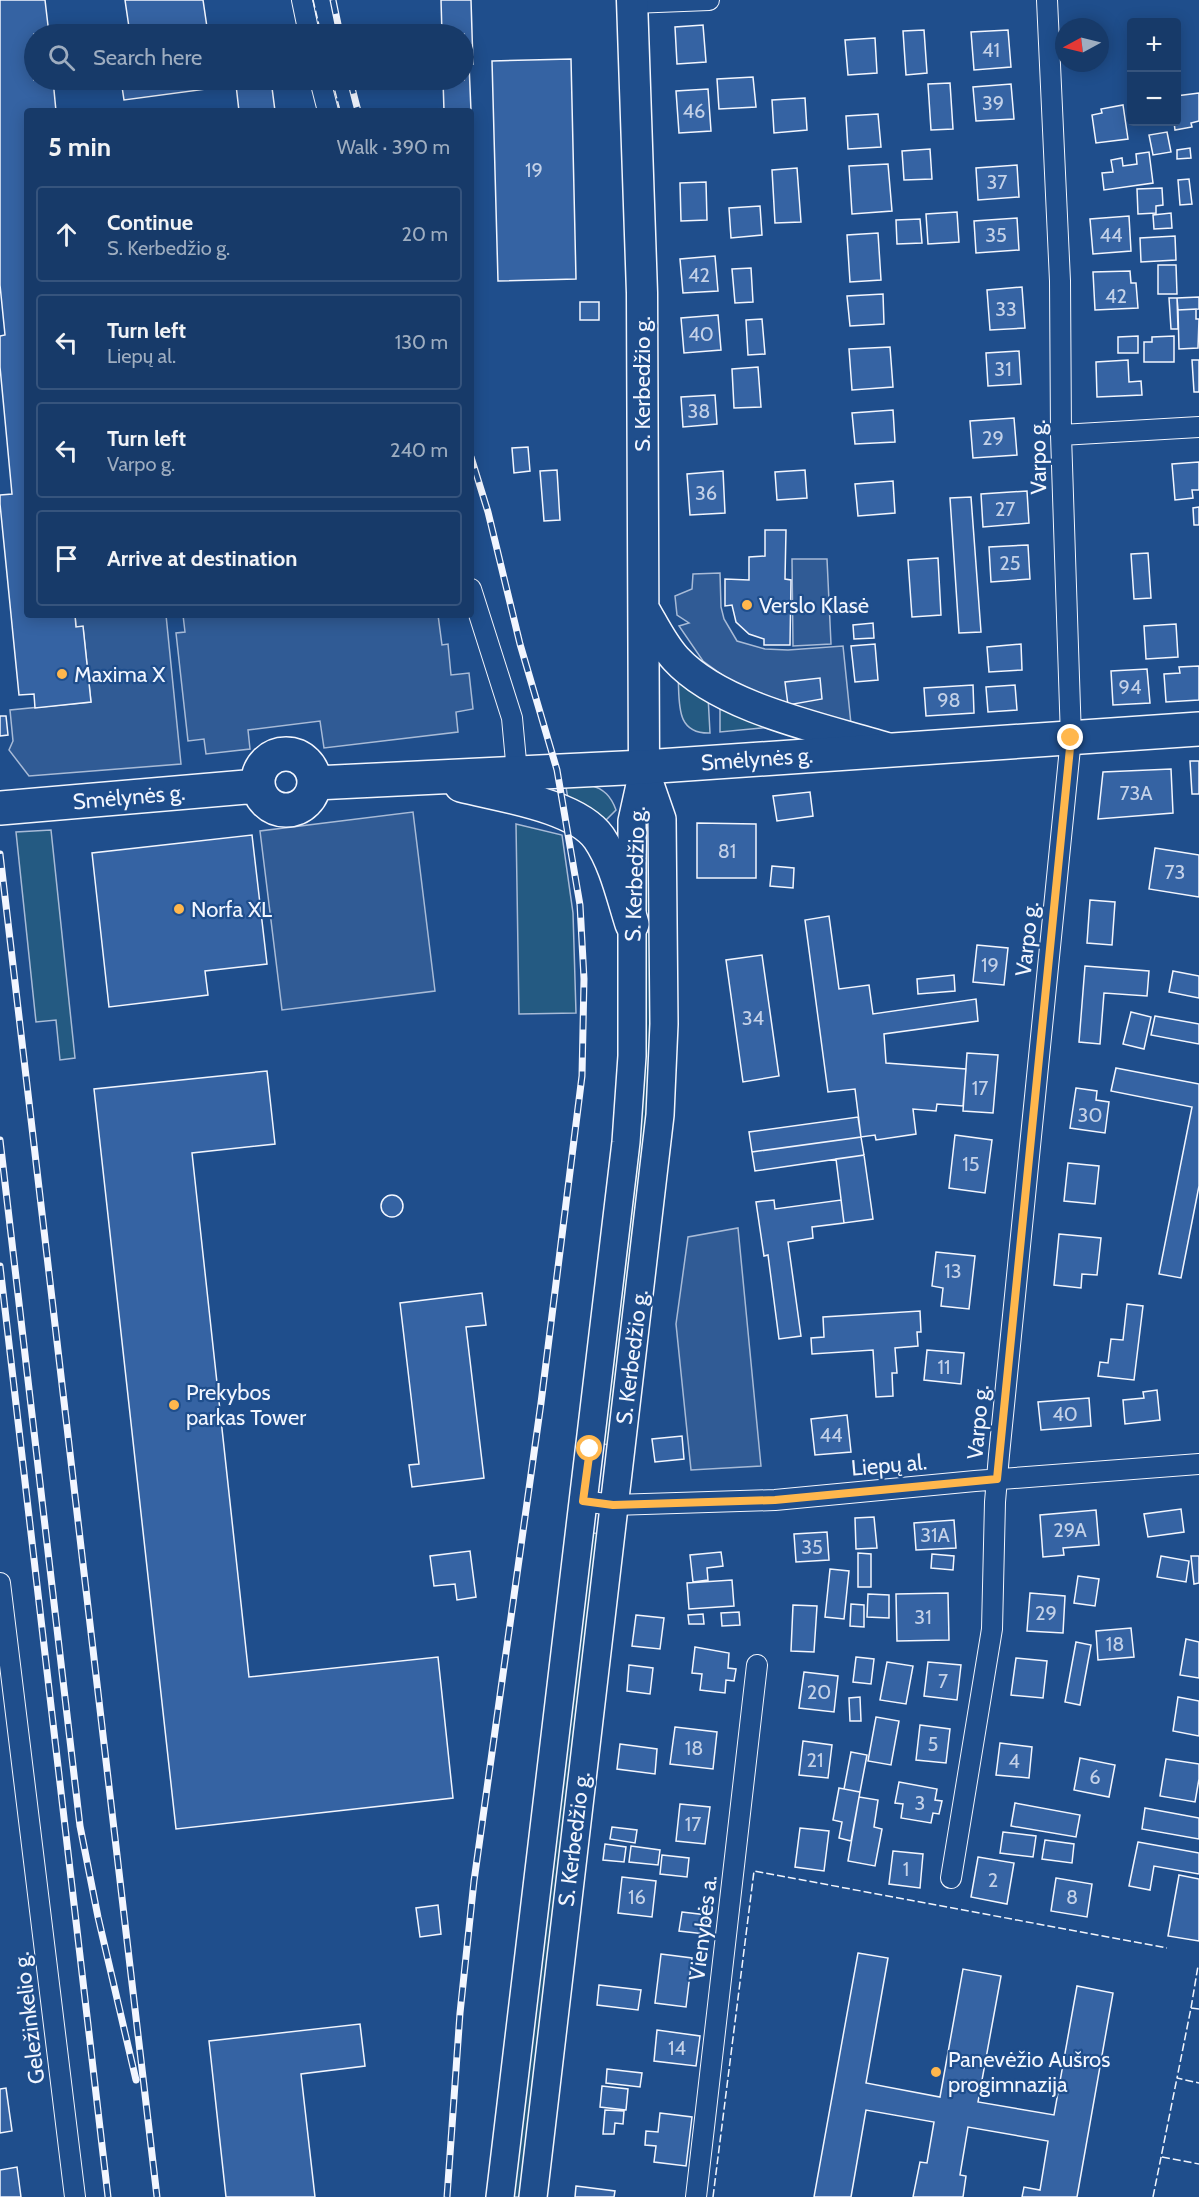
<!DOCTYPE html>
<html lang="en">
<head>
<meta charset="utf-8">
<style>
  body { margin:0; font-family:Cabin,sans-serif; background:#244571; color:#f1f3f6 }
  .controls { position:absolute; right:18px; top:18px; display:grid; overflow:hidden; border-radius:6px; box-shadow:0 3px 15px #0003 }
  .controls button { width:54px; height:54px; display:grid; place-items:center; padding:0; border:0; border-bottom:2px solid #36547d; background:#173a69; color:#f1f3f6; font:30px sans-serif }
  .compass { position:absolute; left:1055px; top:18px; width:54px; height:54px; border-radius:50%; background:#173a69; box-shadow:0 3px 15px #0003; rotate:263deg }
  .stop { position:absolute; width:18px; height:18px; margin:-14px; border:4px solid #ffb74d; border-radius:50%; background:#fff }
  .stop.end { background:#ffb74d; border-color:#fff; box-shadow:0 2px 6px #0008 }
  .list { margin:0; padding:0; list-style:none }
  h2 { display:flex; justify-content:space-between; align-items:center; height:78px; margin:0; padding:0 24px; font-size:26px }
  h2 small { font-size:20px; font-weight:400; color:#9eadc0 }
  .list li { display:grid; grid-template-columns:39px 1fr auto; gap:18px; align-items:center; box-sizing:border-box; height:96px; margin:0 12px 12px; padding:0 12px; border:2px solid #36547d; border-radius:6px }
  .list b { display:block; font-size:22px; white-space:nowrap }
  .list p { margin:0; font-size:20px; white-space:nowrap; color:#9eadc0 }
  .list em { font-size:20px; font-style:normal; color:#9eadc0 }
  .icon { flex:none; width:33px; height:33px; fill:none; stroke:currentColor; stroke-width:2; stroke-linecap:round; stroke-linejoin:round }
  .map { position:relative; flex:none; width:1199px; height:2197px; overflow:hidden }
  .search { position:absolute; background:#173a69; box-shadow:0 3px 15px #0003; left:24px; top:24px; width:450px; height:66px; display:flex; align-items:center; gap:15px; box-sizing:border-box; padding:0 21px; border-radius:33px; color:#9eadc0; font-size:22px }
  .panel { position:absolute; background:#173a69; box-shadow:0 3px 15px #0003; left:24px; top:108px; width:450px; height:510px; border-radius:6px }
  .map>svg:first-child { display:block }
</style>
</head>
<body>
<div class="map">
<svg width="1199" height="2197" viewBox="0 0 1199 2197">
  <rect width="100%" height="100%" fill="#1f4e8c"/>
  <path fill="#245a82" stroke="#a8bbd7" stroke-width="1.5" d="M678,675L708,696L710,733C674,734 680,701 678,675Z
    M720,704L781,726L720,732Z
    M590,785C604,789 611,796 616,810L600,826L569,805L566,787Z
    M516,824L562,835L573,913L576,1013L519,1014Z
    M643,828H651V1071L612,1445L602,1444Z
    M51,830L75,1058L60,1060L56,1020L36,1022L16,832Z
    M593,1533L600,1534L521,2197H512Z"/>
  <path fill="#305b95" stroke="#a8bbd7" stroke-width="1.5" d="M792,559H827L831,644L793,646Z
    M720,573L721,607L724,619L737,641L765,649L788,650L843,646L851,724L752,691L725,677L703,661L679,626L689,623L677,615L675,596L692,589L693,574Z
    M75,615H166L181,764L29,776L9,750L13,741L10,710L91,702L83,627H76Z
    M183,615H438L442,645L448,644L451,675L469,673L473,709L456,712L458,732L324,748L320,721L248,730L250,749L206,754L204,739L188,741L176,633L185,632Z
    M413,812L435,991L282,1010L260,831Z
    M738,1228L761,1466L691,1470L676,1324L688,1237Z"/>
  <path fill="#3563a3" stroke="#f2f6ff" stroke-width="1.5" d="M0,0H45L49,34H34V80H53L56,111H27V615H75L76,627L83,626L91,702L35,708L34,694L19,695L0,504V495L12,494L0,367V336L5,335L0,285Z
    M125,0H203L208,34H130Z
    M441,0H471L473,64H469L471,111H444L443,80H464V34H442Z
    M703,25L706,62L677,64L675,27Z
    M924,30L927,73L906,75L903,31Z
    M1008,30L1011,67L974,70L971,32Z
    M875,38L877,73L848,75L845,40Z
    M571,59L576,279L498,281L492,61Z
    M753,77L756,107L719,109L717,79Z
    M121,80H271L275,111H239L236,85L124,100Z
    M950,83L953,129L931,130L928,84Z
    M1011,84L1014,119L976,121L973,87Z
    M708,89L711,131L679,133L676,91Z
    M1199,93V121L1191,123L1192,127L1175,130L1174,122H1176V96Z
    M805,98L807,130L774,133L772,100Z
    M1123,105L1128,139L1096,143L1092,115L1102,113L1101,109Z
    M878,114L881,147L848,149L846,116Z
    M1167,132L1171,152L1153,155L1149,135Z
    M1190,148L1191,158L1177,159V150Z
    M930,149L932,179L904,180L902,151Z
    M1149,152L1153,183L1104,190L1102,173L1113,172L1111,160L1122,158L1123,166L1137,164L1136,154Z
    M888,164L892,211L852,214L849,166Z
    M1017,165L1019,197L978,200L976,168Z
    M797,168L801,222L775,223L772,170Z
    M1189,179L1192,204L1180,205L1178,180Z
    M706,182L707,220L681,221L680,183Z
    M1162,188L1163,205L1156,206V213L1138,214L1137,189Z
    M760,206L762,235L731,238L729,208Z
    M957,212L959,242L928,244L926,214Z
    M1171,213L1172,228L1154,229L1153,215Z
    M1129,216L1131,251L1093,254L1090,219Z
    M1017,218L1019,250L976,253L974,221Z
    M920,219L922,243L897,244L896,220Z
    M878,233L881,280L850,282L847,235Z
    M1175,236L1176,260L1141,262L1140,238Z
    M715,256L718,291L683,293L680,259Z
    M1158,265H1176L1177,294H1158Z
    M751,268L753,302L735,303L732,269Z
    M1130,271L1131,283H1136L1138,308L1095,310L1093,272Z
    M1022,287L1025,328L990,330L987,290Z
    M883,294L884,324L850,326L847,296Z
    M1199,297V309L1178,310L1177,298Z
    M1169,298H1177L1178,329H1171Z
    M580,302H599V320H580Z
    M1196,309V319H1199L1198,348L1179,349L1178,310Z
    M718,315L721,350L684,353L681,318Z
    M762,319L765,354L748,355L746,320Z
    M1138,336V353H1118V337Z
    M1174,336V362H1144V342H1152V337Z
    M890,347L893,387L852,390L849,349Z
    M1019,351L1021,384L988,386L986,353Z
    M1128,360L1129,382L1141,381L1142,395L1097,397L1096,362Z
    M1192,360H1199V392H1194Z
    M758,367L761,407L734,408L732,369Z
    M715,395L717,424L683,427L681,397Z
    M893,410L895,442L855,444L852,413Z
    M1014,418L1017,455L973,458L970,421Z
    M528,447L530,471L514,473L512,448Z
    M1199,462V490H1192L1193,498L1175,500L1172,464Z
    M557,470L560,520L544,521L540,471Z
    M805,470L807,498L777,500L775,472Z
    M723,471L725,513L690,515L687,474Z
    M893,481L895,513L858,516L855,484Z
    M1027,491L1029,523L983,527L981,494Z
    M971,497L981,632L959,633L950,498Z
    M1199,507V525H1194L1193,508Z
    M765,530H786L785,579L791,580L790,645H764V639L749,634L736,622L732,605L725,606V579L749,580V557L765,556Z
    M1028,545L1030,579L991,582L989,547Z
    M1148,553L1151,598L1134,599L1131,554Z
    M938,558L941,615L912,617L908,560Z
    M873,623L874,638L854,639L853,625Z
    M1176,624L1178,657L1146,659L1144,626Z
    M875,644L878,680L855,682L851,646Z
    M1021,644L1022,670L989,672L987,647Z
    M1199,666V700L1166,702L1164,674L1180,673L1179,667Z
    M1147,669L1150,703L1113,705L1111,671Z
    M820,678L822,699L788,705L785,682Z
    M973,685L974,713L926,716L924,688Z
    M1015,685L1017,710L988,712L986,687Z
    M0,716H6L8,735L0,736Z
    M1190,761H1199V794H1192Z
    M1171,769L1173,813L1098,819L1103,772Z
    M810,792L813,816L777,821L773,796Z
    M697,823L756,824V878H697Z
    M252,835L267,964L205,971L208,995L109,1007L92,853Z
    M1155,848L1199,855V897L1149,889Z
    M772,866L794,868L793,888L770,886Z
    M1090,900L1115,902L1112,945L1087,943Z
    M829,916L839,989L869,985L873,1014L976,999L978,1021L884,1034L886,1063L966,1069L963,1106L937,1104L936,1111L913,1109L916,1134L876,1140L875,1135L861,1137L855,1089L828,1092L805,920Z
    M977,945L1008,948L1004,985L973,982Z
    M762,955L779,1076L743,1082L726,960Z
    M1085,966L1149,971L1147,996L1104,993L1100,1044L1079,1042Z
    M1173,971L1199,976V998L1169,992Z
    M954,975L955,991L918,994L917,979Z
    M1131,1012L1151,1017L1144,1049L1123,1044Z
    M1155,1016L1199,1024V1044L1151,1035Z
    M967,1053L998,1055L993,1113L963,1111Z
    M1116,1068L1199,1084V1186L1181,1278L1159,1274L1192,1107L1111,1091Z
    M267,1071L275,1144L192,1153L249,1677L438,1657L453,1798L176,1829L94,1089Z
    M1076,1088L1097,1091L1096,1100L1109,1102L1105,1133L1070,1128Z
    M858,1117L861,1137L752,1152L749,1132Z
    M955,1135L992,1140L985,1193L949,1188Z
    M861,1137L864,1155L755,1171L752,1152Z
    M864,1155L873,1219L844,1223L836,1159Z
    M1068,1163L1099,1166L1095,1204L1064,1201Z
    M381 1206a11 11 0 1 1 22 0a11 11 0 1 1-22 0Z
    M774,1200L775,1209L841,1200L844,1223L812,1227L813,1238L788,1242L801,1336L779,1339L768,1255L764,1256L756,1202Z
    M1059,1234L1101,1238L1097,1275L1082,1274L1081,1288L1054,1285Z
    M936,1252L975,1256L969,1309L941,1306L943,1288L932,1286Z
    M482,1293L486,1325L466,1327L484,1478L412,1487L409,1465L419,1464L400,1303Z
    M1127,1304L1143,1306L1134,1380L1098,1376L1100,1362L1108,1363L1111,1339L1123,1340Z
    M920,1311L921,1332H917L918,1346L895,1348L897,1373H892L893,1396L876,1397L873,1350L812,1354L811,1338L824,1337L823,1317Z
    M927,1350L964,1353L961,1384L924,1380Z
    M1157,1390L1160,1420L1125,1424L1123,1400L1144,1398L1143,1392Z
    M1089,1398L1091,1426L1041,1430L1038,1402Z
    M847,1415L851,1452L815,1455L811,1419Z
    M682,1436L684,1459L655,1462L652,1439Z
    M1181,1509L1184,1532L1148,1537L1144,1514Z
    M1096,1510L1099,1545L1063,1548L1064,1555L1043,1557L1040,1515Z
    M874,1517L877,1548L856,1549L855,1518Z
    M954,1520L956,1548L916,1550L914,1523Z
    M827,1532L829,1560L796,1562L794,1534Z
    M470,1551L476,1597L457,1600L455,1584L434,1586L430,1556Z
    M721,1552L723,1566L707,1568L708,1580L693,1582L690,1555Z
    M858,1553L871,1554V1587H858Z
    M932,1554L954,1556L953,1570L931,1568Z
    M1161,1556L1189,1561L1186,1582L1157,1577Z
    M1191,1556H1199V1583L1194,1584Z
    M830,1569L849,1571L844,1619L825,1617Z
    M1078,1576L1099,1579L1095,1606L1074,1603Z
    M732,1580L734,1606L689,1609L687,1583Z
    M948,1593L949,1640L897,1641L896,1594Z
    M1030,1593L1065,1596L1063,1633L1027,1631Z
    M868,1594L889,1595V1618L867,1617Z
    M851,1604L864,1605V1627L850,1626Z
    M793,1605L817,1606L814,1652L791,1651Z
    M739,1612L740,1625L722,1626L721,1613Z
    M703,1614L704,1624H689L688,1615Z
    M636,1615L664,1618L660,1649L632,1646Z
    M1131,1628L1134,1657L1098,1660L1096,1631Z
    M1186,1639L1199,1642V1678L1180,1675Z
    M1076,1642L1091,1645L1080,1705L1065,1702Z
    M695,1647L729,1653L728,1668L736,1669L734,1681L726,1680L725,1693L700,1690L702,1674L692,1673Z
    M856,1657L874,1659L871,1684L853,1682Z
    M1016,1658L1047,1661L1043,1698L1011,1695Z
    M887,1662L913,1666L906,1704L880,1700Z
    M928,1662L961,1665L957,1700L924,1696Z
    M629,1665L653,1668L650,1694L627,1691Z
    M804,1672L838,1676L834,1712L799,1708Z
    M860,1697L861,1721H850L849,1698Z
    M1178,1697L1199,1701V1736L1173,1731Z
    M876,1717L899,1721L891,1765L868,1761Z
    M920,1725L950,1729L946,1763L916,1760Z
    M675,1727L717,1732L713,1769L670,1764Z
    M803,1741L832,1745L828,1778L799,1775Z
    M1000,1743L1032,1747L1029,1778L996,1775Z
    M620,1744L657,1749L655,1774L617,1769Z
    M851,1752L867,1755L860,1792L844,1789Z
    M1080,1758L1115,1765L1109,1797L1074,1790Z
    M1166,1759L1199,1764V1779L1195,1802L1160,1796Z
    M899,1782L937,1789L935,1800L942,1801L939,1814L933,1813L931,1823L901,1818L903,1804L895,1803Z
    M839,1788L860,1792L851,1841L839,1838L842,1822L833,1820Z
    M859,1797L878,1800L874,1827L882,1829L875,1866L848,1861Z
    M1015,1803L1080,1815L1076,1837L1011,1826Z
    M680,1804L710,1807L705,1844L676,1841Z
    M1145,1808L1199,1818V1839L1142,1829Z
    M612,1827L637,1830L635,1843L610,1839Z
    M800,1828L829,1831L824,1871L795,1867Z
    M1003,1832L1036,1836L1033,1857L1000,1853Z
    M1045,1840L1074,1844L1072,1863L1042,1859Z
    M1138,1842L1199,1853V1874L1154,1866L1150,1890L1129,1886Z
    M605,1844L626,1847L624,1862L603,1860Z
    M631,1846L660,1850L658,1865L629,1862Z
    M893,1851L923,1854L920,1888L889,1884Z
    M662,1855L689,1858L687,1877L660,1874Z
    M978,1857L1014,1863L1007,1904L971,1897Z
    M1179,1875L1199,1879V1941L1168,1936Z
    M622,1877L656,1881L652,1917L618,1913Z
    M1056,1878L1092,1884L1087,1917L1051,1911Z
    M438,1905L441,1934L420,1937L416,1908Z
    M682,1912L707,1915L705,1934L679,1931Z
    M858,1953L888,1958L866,2083L940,2097L963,1969L1001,1976L978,2102L1054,2115L1077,1986L1113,1993L1077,2197H1022L1024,2187L1040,2190L1048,2141L968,2127L960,2175L966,2176L963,2197H913L920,2162L927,2163L934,2122L866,2110L851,2197H814Z
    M661,1954L692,1958L686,2007L655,2003Z
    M599,1985L641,1990L638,2010L597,2005Z
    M360,2024L365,2066L301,2074L315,2197H226L209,2041Z
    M657,2030L700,2036L696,2066L654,2061Z
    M607,2069L642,2073L640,2087L606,2083Z
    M602,2086L628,2089L626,2110L600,2107Z
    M6,2088L12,2131L0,2133V2089Z
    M605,2110L624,2111L623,2124L615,2123L614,2134H603Z
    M660,2113L692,2117L686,2166L654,2162L656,2146L645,2145L646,2131L658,2132Z
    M17,2167L21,2197H0V2170Z
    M576,2186L615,2191L614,2197H575Z"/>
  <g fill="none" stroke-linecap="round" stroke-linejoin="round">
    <g stroke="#f2f6ff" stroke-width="22">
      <path id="street" d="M302,0L309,34
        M632,3L709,0
        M320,80L328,111
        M1061,435L1199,427
        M471,589L512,718L517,772
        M583,1501L613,1505L775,1500L975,1481L1199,1464
        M0,1583L75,2197
        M951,1878L992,1629L995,1502L999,1455L1071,738L1061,435L1060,281L1047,0
        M696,2197L757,1665"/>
    </g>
    <g stroke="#f2f6ff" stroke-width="30">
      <path id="secondary" d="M500,2197L626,1142L632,1056V821L644,767
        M533,2197L660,1115L664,1024L662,819L644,767"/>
    </g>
    <g stroke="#f2f6ff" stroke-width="33">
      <path id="primary" d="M632,0L642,293L644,767
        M644,609C654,626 663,645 676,659C722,709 826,729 890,749"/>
    </g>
    <g stroke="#f2f6ff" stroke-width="36">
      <path id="highway" d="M258 782a28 28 0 1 1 56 0a28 28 0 1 1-56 0Z
        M315,783L644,767L1199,729
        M461,785C499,795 576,805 599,838C616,863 623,896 632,924
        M0,808L258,786"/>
    </g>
    <use href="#street" stroke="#1f4e8c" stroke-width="20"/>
    <use href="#secondary" stroke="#1f4e8c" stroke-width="27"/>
    <use href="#primary" stroke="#1f4e8c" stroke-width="30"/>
    <use href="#highway" stroke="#1f4e8c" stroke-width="33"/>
    <g stroke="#f2f6ff" stroke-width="7">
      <path id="rail" d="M333,0L340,34
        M350,80L358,111
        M0,854L157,2197
        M0,1140L80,1826L98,1917L136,2080
        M0,1266L108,2197
        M447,2197L460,2013L474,1881L541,1403L582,1076L584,979L580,905L557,770L520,644L488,512L471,457"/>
    </g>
    <use href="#rail" stroke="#1f4e8c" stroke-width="4.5" stroke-dasharray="14" stroke-linecap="butt"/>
    <path stroke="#f2f6ff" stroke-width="1.5" stroke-dasharray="8 3" stroke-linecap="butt" d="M313,0L321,34
      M332,80L340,111
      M1191,2008L1198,1966
      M1199,2009L1191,2008L1177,2078L1199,2083
      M1162,2157L1199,2164
      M713,2197L754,1871L1167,1948
      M1153,2197L1177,2078"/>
  </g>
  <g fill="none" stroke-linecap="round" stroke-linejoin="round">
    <path stroke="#ffb74d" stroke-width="8" d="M590,1449L583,1501L613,1505L775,1500L997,1479L1071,738"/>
  </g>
  <g fill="#ffb74d" stroke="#1f4e8c" stroke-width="2">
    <circle cx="747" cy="605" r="6"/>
    <circle cx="62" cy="674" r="6"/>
    <circle cx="179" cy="909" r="6"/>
    <circle cx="174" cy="1405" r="6"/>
    <circle cx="936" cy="2072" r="6"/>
  </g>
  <g text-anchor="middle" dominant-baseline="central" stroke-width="4.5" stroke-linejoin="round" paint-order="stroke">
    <g font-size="20" fill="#c3d1e8">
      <text x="991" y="50">41</text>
      <text x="993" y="103">39</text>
      <text x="694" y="111">46</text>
      <text x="534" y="170">19</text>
      <text x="997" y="182">37</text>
      <text x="996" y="235">35</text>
      <text x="1111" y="235">44</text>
      <text x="699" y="275">42</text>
      <text x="1116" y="296">42</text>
      <text x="1006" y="309">33</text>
      <text x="701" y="334">40</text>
      <text x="1003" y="369">31</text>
      <text x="699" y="411">38</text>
      <text x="993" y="438">29</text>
      <text x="706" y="493">36</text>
      <text x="1005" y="509">27</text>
      <text x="1010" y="563">25</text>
      <text x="1130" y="687">94</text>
      <text x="949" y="700">98</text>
      <text x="1136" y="793">73A</text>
      <text x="727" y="851">81</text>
      <text x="1175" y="872">73</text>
      <text x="990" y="965">19</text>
      <text x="753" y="1018">34</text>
      <text x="980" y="1088">17</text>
      <text x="1090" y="1115">30</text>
      <text x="971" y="1164">15</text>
      <text x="953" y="1271">13</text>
      <text x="944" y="1367">11</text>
      <text x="1065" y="1414">40</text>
      <text x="831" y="1435">44</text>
      <text x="1070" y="1530">29A</text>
      <text x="935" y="1535">31A</text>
      <text x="812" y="1547">35</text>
      <text x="1046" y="1613">29</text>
      <text x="923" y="1617">31</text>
      <text x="1115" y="1644">18</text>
      <text x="943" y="1681">7</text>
      <text x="819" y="1692">20</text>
      <text x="933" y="1744">5</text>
      <text x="694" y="1748">18</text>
      <text x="815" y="1760">21</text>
      <text x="1014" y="1761">4</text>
      <text x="1095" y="1777">6</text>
      <text x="920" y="1803">3</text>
      <text x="693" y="1824">17</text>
      <text x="906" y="1869">1</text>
      <text x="993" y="1880">2</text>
      <text x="637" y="1897">16</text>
      <text x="1072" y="1897">8</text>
      <text x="677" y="2048">14</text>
    </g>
    <g font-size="22" fill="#f2f6ff" stroke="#1f4e8c">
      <text transform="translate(642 384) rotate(-90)">S. Kerbedžio g.</text>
      <text transform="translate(1038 457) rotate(-91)">Varpo g.</text>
      <text transform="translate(757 759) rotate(-4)">Smėlynės g.</text>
      <text transform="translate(129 797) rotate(-5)">Smėlynės g.</text>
      <text transform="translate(635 874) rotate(-88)">S. Kerbedžio g.</text>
      <text transform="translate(1027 939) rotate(-84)">Varpo g.</text>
      <text transform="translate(632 1357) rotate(-83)">S. Kerbedžio g.</text>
      <text transform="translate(978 1422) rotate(-85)">Varpo g.</text>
      <text transform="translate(889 1465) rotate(-5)">Liepų al.</text>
      <text transform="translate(574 1839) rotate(-83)">S. Kerbedžio g.</text>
      <text transform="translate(703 1928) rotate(-83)">Vienybės a.</text>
      <text transform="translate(29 2018) rotate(-97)">Geležinkelio g.</text>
    </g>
    <g font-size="22" fill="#f2f6ff" stroke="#1f4e8c" text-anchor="start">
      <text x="759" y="605">Verslo Klasė</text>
      <text x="74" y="674">Maxima X</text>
      <text x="191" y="909">Norfa XL</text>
      <text x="186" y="1392">Prekybos<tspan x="186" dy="25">parkas Tower</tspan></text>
      <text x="948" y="2059">Panevėžio Aušros<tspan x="948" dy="25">progimnazija</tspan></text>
    </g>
  </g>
</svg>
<div class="controls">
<button>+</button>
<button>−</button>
</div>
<svg class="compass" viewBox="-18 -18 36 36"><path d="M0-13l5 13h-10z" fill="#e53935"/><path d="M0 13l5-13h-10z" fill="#9eadc0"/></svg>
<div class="stop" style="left:590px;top:1449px"></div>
<div class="stop end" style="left:1071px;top:738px"></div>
<div class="search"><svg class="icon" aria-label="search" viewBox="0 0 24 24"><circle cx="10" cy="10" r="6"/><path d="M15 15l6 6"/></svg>Search here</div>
<section class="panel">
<h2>5 min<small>Walk · 390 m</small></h2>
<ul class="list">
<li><svg class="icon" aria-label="ahead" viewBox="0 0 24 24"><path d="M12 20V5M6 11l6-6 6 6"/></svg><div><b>Continue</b><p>S. Kerbedžio g.</p></div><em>20 m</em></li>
<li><svg class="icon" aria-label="left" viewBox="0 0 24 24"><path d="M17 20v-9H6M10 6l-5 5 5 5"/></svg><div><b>Turn left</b><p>Liepų al.</p></div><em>130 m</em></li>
<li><svg class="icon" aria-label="left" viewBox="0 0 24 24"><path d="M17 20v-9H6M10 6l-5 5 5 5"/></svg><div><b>Turn left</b><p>Varpo g.</p></div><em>240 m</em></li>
<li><svg class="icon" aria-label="arrive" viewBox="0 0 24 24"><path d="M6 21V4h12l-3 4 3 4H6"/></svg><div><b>Arrive at destination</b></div></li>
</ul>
</section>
</div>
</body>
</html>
